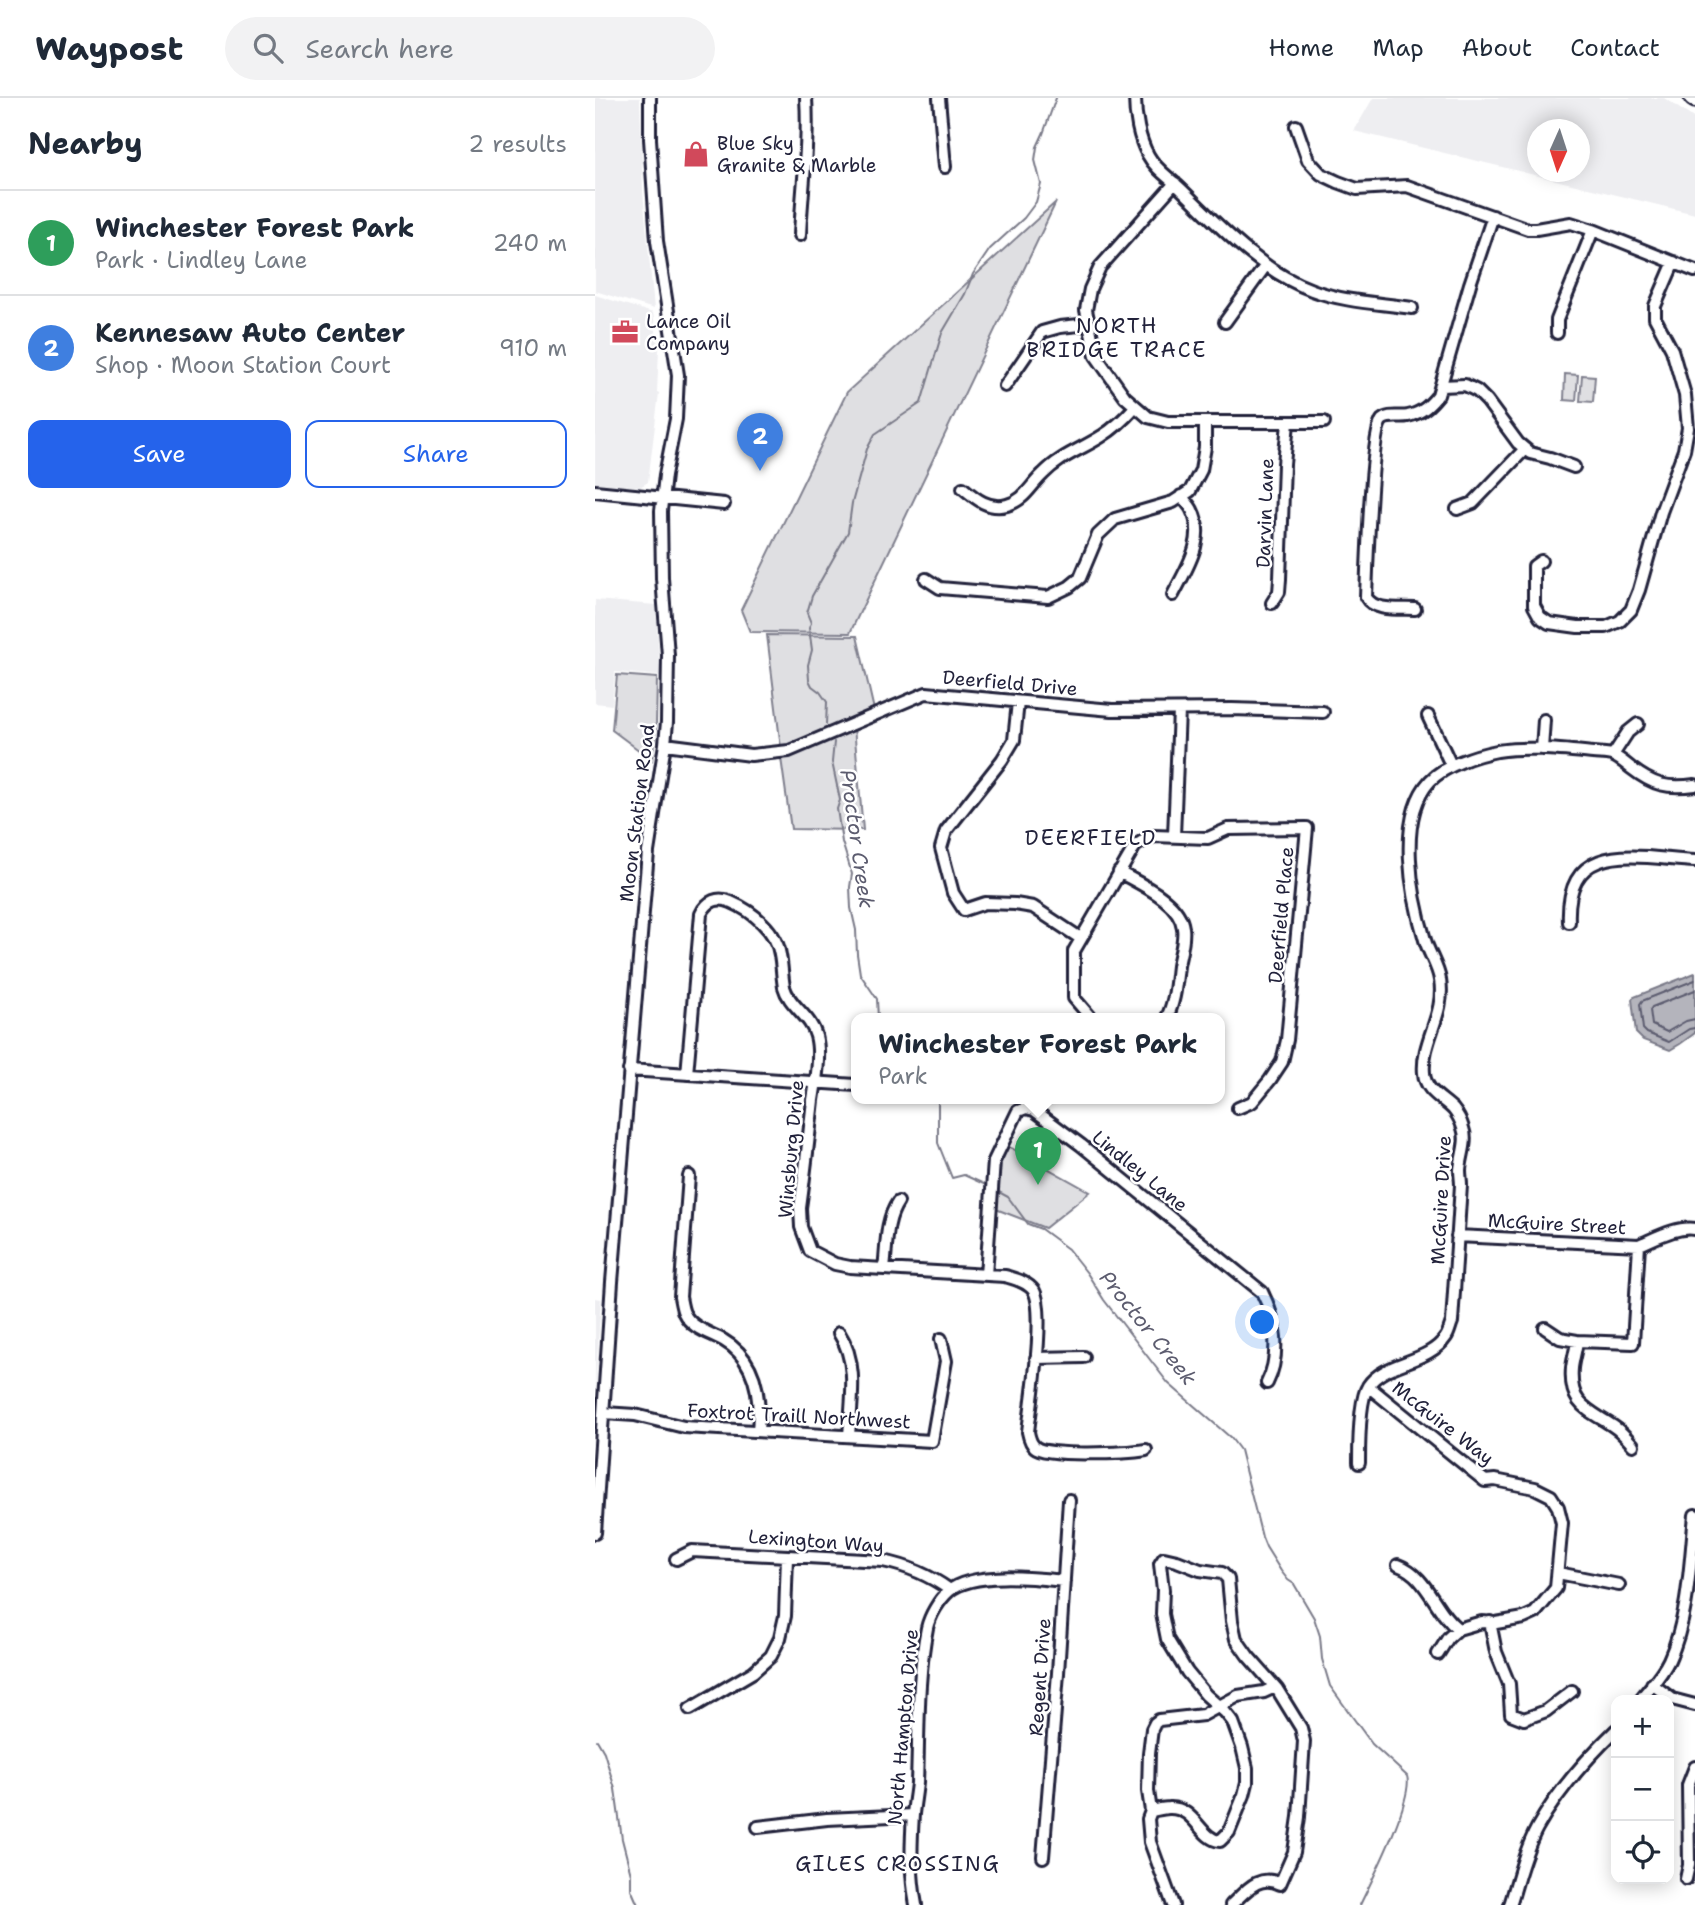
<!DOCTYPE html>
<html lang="en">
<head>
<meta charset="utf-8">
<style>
  body { margin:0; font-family:"Shantell Sans",sans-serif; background:#f2f2f3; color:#1f2937 }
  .controls { position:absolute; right:21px; bottom:21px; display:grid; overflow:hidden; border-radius:14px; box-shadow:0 4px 18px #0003 }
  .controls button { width:63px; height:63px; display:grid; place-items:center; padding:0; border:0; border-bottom:2px solid #e0e1e3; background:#fff; color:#1f2937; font:35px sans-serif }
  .compass { position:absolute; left:932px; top:21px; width:63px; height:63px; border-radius:50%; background:#fff; box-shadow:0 4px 18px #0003; rotate:183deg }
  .you { position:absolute; left:668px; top:1225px; width:24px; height:24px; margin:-18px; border:5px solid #fff; border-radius:50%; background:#1a73e8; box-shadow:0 0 0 10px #1a73e833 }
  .badge { display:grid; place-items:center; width:46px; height:46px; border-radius:50%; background:#2563eb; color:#fff; font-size:23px; font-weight:700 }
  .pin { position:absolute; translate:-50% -58px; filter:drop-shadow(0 2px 4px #0008) }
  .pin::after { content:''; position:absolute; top:37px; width:24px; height:21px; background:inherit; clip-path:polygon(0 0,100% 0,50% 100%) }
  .popup { position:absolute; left:256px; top:915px; width:374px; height:91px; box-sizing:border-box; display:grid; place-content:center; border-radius:14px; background:#fff; filter:drop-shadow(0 2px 5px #0005); font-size:23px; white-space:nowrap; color:#747a83 }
  .popup b { font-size:26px; color:#1f2937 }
  .popup::after { content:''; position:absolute; left:50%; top:100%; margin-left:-14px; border:14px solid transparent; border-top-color:#fff }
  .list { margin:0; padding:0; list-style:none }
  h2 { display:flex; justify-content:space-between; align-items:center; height:91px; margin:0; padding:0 28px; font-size:30px }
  h2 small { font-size:23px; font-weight:400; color:#747a83 }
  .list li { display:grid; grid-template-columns:46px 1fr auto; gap:21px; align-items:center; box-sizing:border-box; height:105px; padding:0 28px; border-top:2px solid #e0e1e3 }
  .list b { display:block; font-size:26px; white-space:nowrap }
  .list p { margin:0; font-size:23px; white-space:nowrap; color:#747a83 }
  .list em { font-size:23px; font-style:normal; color:#747a83 }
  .actions { display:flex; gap:14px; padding:21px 28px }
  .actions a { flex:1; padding:16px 0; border:2px solid #2563eb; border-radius:14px; text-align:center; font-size:24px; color:#2563eb }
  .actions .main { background:#2563eb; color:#fff }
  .icon { flex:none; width:38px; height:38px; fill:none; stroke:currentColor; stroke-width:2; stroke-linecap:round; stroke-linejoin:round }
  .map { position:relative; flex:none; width:1100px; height:1807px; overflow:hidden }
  header { display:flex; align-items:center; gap:42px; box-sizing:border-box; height:98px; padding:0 35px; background:#fff; border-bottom:2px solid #e0e1e3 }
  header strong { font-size:33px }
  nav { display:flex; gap:38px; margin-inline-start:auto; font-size:24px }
  .search { width:490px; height:63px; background:#f2f2f3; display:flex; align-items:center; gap:18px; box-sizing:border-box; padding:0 24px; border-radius:38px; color:#747a83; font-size:26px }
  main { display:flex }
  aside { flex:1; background:#fff }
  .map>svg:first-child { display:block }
</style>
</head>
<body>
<header>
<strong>Waypost</strong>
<div class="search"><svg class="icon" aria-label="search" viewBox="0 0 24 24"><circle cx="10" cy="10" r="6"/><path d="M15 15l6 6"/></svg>Search here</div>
<nav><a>Home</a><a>Map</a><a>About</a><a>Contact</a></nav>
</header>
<main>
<aside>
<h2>Nearby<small>2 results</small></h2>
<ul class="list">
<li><span class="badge" style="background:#2e9e5b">1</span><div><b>Winchester Forest Park</b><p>Park · Lindley Lane</p></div><em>240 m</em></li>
<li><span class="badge" style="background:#3f7fe0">2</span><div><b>Kennesaw Auto Center</b><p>Shop · Moon Station Court</p></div><em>910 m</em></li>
</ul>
<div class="actions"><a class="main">Save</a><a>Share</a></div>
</aside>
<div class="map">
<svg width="1100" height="1807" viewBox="0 0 1100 1807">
  <rect width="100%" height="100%" fill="#fff"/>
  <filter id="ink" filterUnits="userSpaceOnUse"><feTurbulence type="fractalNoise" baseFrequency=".0143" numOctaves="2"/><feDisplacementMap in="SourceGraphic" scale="14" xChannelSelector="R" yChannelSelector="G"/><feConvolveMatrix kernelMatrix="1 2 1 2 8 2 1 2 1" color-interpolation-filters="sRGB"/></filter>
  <g filter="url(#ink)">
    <path fill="#eeeef1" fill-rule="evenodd" d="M0,0H45L48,94L59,211L0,193Z
      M778,0H1069L1100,21V116L759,33ZM942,32H984V74H942Z
      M0,197L58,215L64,252L62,294L64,295L53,384L45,389L0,385Z
      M0,502L61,507L65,578L20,574L17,607L0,605Z
      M0,1200L6,1201L0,1296Z"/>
    <path fill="#dfdfe2" stroke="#80808e" stroke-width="2" d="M461,104L255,535L155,534L146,512L252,294Z
      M970,276L983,277L981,303L969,302Z
      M987,277L1000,278L998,304L985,303Z
      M172,537L262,538L279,612L186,650Z
      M22,577L62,580L61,628L57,662L17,632Z
      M259,629L268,732L196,731L186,660Z
      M411,1047L495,1094L450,1130L401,1111L405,1063Z"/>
    <path fill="#b4b4bc" stroke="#7a7a88" stroke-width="2" d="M1100,875V935L1085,946L1075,952L1048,942L1041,935L1037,901L1039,899Z"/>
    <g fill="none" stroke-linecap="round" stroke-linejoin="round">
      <path stroke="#5c5c6f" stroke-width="2" d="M1100,882L1047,903L1045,906L1048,931L1052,935L1074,944L1094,931L1100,930
        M1100,892L1057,909L1055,912L1057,927L1072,934L1091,923L1100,921"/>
      <path stroke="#7a7a88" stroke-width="2" d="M231,626L232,604L225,594L217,588L214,582L213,567L217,552L214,530L216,525L212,515L217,498L253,434L257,405L272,351L280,336L326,305L347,235L370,196L378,176L395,151L429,120L441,104L446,86L440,62L442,49L448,36L461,0
        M239,644L237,664L245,702L242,711L247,744L257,776L255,789L256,810L261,832L262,856L265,876L282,901L283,921
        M343,1001V1045L357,1080L369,1077L391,1087
        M402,1093L413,1099L433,1126L446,1131L473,1151L492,1175L509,1202L573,1285L636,1340L645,1352L667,1439L671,1449L686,1473L693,1482L699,1486L719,1520L725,1538L727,1561L735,1588L777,1646L812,1678C819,1700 776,1784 765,1807
        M2,1642L9,1654L20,1691L27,1741L36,1776V1791L43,1807"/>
      <g stroke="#22223b" stroke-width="16">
        <path id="minor" d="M344,0L350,69
          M540,0C540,18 544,41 553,57C561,72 575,80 586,91C625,129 666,173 717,192C749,204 784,205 817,210
          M701,28L713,62L726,76L743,84L762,91L812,88L933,131H941L976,125L998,132L1100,173
          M580,85L505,169L495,191L491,212L501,258L530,299L553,319L573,324H729
          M205,137C207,91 214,46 211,0
          M630,224L671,167
          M962,235V222L998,132
          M410,288L447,234L465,229L494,226
          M846,288L870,287L882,293L892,303L923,345L935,355L955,360L979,369
          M368,390C381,401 394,412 412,407C430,402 435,388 448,376C465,358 487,351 507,338C520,330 530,320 540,309
          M0,393L129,406
          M862,411L878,405L930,351
          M946,463L939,468V508L945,519L954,525L983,529H1011L1025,523L1036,512L1044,492L1066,414L1089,352L1093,330L1090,297L1077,252L1060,220V208L1079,164
          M331,481L345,490L453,499L474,489L485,480L503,437L520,421L578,404L595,393L606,372L610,349V324
          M578,497C591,471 612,441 597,412C595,407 589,402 586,398
          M677,505L684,494L685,481L689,366L693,325
          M820,511C805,510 779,514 771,499C772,475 776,333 787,322C794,316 805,320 813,318C827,315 835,307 843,297L875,186L898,118
          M423,604L419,642L407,662L351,733L346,750L358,795L369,812L390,805L420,806L438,809L485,840
          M833,618L856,667
          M70,646L156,657L194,653L331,595L517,612L637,611L728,614
          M947,651L949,622
          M1018,657L1033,634L1043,626
          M579,738L584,612
          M524,774C545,786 585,803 588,830C590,841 585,856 583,868C581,885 580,905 571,921
          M974,824C970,739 1043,760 1100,763
          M497,921L479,900V853L540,748L551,741L559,738L613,740L633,731L712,730L692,942L687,964L675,982L657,1004L643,1010
          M34,972L261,987
          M92,976L106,816C112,803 123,798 136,804C157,813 182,833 185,857C187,867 187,878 189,889C194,908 216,918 221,938C226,956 221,984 218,1002C214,1038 210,1074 205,1110L206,1129L215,1153L240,1166L255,1169L410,1178C420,1181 433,1184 439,1193C451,1215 436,1305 433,1334C434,1339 436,1346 440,1349C451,1359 534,1355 551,1352
          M94,1078L85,1199C86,1204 87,1211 89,1215C96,1230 115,1235 128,1242C161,1261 166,1299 163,1333
          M862,1138L1044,1147C1061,1140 1082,1128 1100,1131
          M289,1171C292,1148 290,1123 303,1104
          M391,1177L399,1063L423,1013L431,1010L439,1012L486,1047L667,1194C681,1221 686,1257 672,1285
          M950,1230L965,1240L982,1243L1038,1245L1044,1147
          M244,1235C264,1265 256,1304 254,1338
          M982,1243C981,1252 978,1261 977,1270C974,1307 992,1311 1018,1328C1026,1333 1032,1340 1038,1347
          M441,1260L489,1259
          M773,1288L890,1383L900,1382L940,1390L956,1398L963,1409L967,1425L961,1490L940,1515L929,1520L901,1525L887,1524L863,1531L853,1540L843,1556
          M9,1315L40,1317L89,1329L337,1343L351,1263L346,1241
          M764,1365C764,1347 764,1302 773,1288C789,1263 833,1266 851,1239C854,1235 855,1228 857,1224L866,1087C866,1082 865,1077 865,1072C866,1058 873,1043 868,1030C866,1023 863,1017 858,1011C847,1000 830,993 829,975C826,943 851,916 845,882C843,868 834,856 830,842C817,799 801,720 835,683C850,667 881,657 902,653C933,648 967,652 998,655C1004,656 1013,655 1019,658C1024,660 1031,666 1036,670C1058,687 1072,691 1100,687
          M0,1435L17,1184L53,754L70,646L72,624L73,557L67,480L66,413L70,377L81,321L83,277L62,143L55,41V0
          M81,1461L97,1453L288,1463C313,1468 334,1477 355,1492
          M803,1467C833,1478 839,1513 863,1531
          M963,1475L1024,1487
          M895,1524L901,1554L914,1586L916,1616L929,1621L951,1613L977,1593
          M1057,1586L1077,1601L1100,1607
          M1045,1602C1055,1589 1067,1577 1074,1562C1094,1519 1095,1464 1100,1417
          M95,1611L158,1574L176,1558L185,1540L190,1518L192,1459
          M556,1713C562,1712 568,1710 574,1710C600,1709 605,1741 625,1743L634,1734L649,1697L652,1685V1670L647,1649L638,1624L630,1614L611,1597L592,1574L572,1541L567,1516L568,1492L565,1466L569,1460L582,1463L605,1472L627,1475L633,1481L637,1523L641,1541L653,1558L682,1591L706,1630L709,1643L704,1719L699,1754L685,1786C664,1775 651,1793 636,1807
          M163,1729L232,1721L318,1717
          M448,1759L463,1575L474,1402
          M1091,1781L1094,1767L1093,1687L1100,1669
          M321,1807C315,1775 316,1748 318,1716C319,1706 321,1695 322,1685C324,1633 322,1580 332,1530C335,1517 344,1502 354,1493C377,1473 440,1480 469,1483
          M578,1807L555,1744L553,1721L556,1713L553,1693L554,1655L557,1631L560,1625L564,1622L608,1617L643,1598L669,1594L680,1589
          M915,1807C923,1782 929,1754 942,1730C962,1694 992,1660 1021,1632"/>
      </g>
      <g stroke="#22223b" stroke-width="19">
        <path id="major" d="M1097,0L1100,2"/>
      </g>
      <use href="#minor" stroke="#fff" stroke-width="10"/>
      <use href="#major" stroke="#fff" stroke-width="14"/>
    </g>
  </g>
  <defs>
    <g id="shop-bare" transform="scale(2.1)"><path d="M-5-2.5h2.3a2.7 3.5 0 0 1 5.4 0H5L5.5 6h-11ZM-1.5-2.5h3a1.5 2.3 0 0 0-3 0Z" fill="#d1495b" stroke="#fff" stroke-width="2.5" paint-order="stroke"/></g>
    <g id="office-bare" transform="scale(2.1)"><path d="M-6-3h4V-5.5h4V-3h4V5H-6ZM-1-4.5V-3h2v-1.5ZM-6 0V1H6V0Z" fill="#d1495b" stroke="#fff" stroke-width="2.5" paint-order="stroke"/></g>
  </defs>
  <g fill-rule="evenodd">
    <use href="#shop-bare" x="101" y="56"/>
    <use href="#office-bare" x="30" y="234"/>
  </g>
  <g text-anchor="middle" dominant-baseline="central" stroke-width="5" stroke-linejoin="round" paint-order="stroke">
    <g font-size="19" fill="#22223b" stroke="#fff" text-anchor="start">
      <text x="122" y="45">Blue Sky<tspan x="122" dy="22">Granite &amp; Marble</tspan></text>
      <text x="51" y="223">Lance Oil<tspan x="51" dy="22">Company</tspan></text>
    </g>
    <g font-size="19" fill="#22223b" stroke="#fff">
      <text transform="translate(670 415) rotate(-88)">Darvin Lane</text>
      <text transform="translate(415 585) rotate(5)">Deerfield Drive</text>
      <text transform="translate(42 715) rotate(-83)">Moon Station Road</text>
      <text transform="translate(686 817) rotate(-85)">Deerfield Place</text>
      <text transform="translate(196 1051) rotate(-85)">Winsburg Drive</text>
      <text transform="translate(545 1073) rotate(39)">Lindley Lane</text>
      <text transform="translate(846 1102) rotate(-87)">McGuire Drive</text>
      <text transform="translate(962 1126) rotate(3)">McGuire Street</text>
      <text transform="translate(204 1318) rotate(3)">Foxtrot Traill Northwest</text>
      <text transform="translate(848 1325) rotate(38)">McGuire Way</text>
      <text transform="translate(221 1443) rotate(4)">Lexington Way</text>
      <text transform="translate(445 1579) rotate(-86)">Regent Drive</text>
      <text transform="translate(308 1629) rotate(-85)">North Hampton Drive</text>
    </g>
    <g font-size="21" letter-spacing="2" fill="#22223b" stroke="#fff">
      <text x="522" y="228">NORTH<tspan x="522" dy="24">BRIDGE TRACE</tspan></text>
      <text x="496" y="740">DEERFIELD</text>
      <text x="303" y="1766">GILES CROSSING</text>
    </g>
    <g font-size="21" font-style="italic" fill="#5c5c6f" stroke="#fff">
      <text transform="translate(262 741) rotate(82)">Proctor Creek</text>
      <text transform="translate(553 1230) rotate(51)">Proctor Creek</text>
    </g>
  </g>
</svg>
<div class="controls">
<button>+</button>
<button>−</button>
<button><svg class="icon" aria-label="locate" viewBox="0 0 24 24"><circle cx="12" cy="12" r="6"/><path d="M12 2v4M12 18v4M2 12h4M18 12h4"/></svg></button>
</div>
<svg class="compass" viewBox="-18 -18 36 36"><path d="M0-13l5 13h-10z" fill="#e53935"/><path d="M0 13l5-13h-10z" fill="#747a83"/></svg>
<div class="you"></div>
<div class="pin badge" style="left:443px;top:1087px;background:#2e9e5b">1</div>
<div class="popup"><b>Winchester Forest Park</b>Park</div>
<div class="pin badge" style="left:165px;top:373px;background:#3f7fe0">2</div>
</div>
</main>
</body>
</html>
